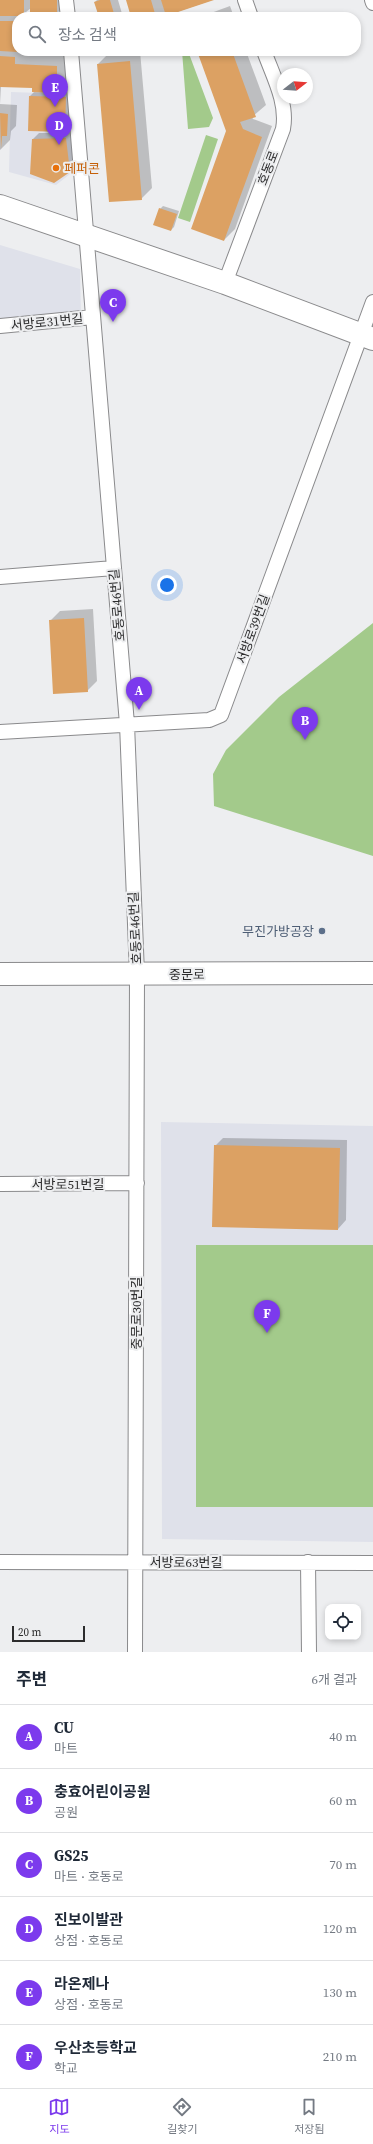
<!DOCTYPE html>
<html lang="ko">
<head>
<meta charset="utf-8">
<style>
  body { margin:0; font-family:"Source Serif 4","Noto Sans KR",serif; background:#f2f2f3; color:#1f2937 }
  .controls { position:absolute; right:12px; bottom:12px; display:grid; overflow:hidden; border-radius:8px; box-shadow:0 2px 6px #0003 }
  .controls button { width:36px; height:36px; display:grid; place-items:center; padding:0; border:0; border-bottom:1px solid #e0e1e3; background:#fff; color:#1f2937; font:20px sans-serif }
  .compass { position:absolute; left:277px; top:68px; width:36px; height:36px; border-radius:50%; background:#fff; box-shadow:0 2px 6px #0003; rotate:73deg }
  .scale { position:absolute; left:12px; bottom:10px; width:73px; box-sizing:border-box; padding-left:4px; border:2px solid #2c2c2d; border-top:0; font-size:11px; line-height:14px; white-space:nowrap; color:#2c2c2d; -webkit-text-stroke:3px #edeef0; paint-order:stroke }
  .you { position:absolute; left:167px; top:585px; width:14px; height:14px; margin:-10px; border:3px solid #fff; border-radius:50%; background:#1a73e8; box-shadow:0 0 0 6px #1a73e833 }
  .badge { display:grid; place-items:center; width:26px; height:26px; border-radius:50%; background:#7c3aed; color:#fff; font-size:13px; font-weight:700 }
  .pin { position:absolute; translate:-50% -33px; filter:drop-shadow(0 1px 2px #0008) }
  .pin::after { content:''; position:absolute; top:21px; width:14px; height:12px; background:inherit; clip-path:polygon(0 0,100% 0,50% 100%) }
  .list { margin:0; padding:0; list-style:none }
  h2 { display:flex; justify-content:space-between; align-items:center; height:52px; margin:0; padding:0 16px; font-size:17px }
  h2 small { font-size:13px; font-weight:400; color:#747a83 }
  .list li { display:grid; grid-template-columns:26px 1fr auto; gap:12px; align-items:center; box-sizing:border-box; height:64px; padding:0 16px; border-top:1px solid #e0e1e3 }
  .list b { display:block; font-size:15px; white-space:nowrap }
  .list p { margin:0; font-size:13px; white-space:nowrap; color:#747a83 }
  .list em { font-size:13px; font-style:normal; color:#747a83 }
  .icon { flex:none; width:22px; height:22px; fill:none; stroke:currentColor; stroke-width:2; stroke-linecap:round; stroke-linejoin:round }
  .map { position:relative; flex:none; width:373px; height:1652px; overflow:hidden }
  .search { position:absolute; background:#fff; box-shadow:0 2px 6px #0003; left:12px; right:12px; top:12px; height:44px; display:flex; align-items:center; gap:10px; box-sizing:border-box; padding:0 14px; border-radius:16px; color:#747a83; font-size:15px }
  .sheet { height:436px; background:#fff }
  nav { display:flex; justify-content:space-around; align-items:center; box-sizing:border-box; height:56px; border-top:1px solid #e0e1e3; background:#fff; font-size:11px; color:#747a83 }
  nav a { display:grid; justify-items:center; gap:2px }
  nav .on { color:#7c3aed }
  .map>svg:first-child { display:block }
</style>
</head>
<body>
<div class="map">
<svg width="373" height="1652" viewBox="0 0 373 1652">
  <rect width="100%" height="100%" fill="#edeef0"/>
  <path fill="#dfe1ea" d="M11,92L68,94L74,171L56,185L9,172Z
    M0,245L80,269L81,319L0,325Z
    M161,1122L373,1126V1542L162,1539Z"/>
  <path fill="#a3ca8b" d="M182,51H188L213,118L209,127L188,129Z
    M206,135L218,139L190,222L178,218Z
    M373,623V856L214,806L213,774L226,750L279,697Z
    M196,1245H373V1507H196Z"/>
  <path fill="#0003" fill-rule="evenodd" d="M0,0H63V8L57,13H65V17H17V51H25V54L68,56L67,81L57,91H72L71,125L63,133L72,132L76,165L69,171L33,139L39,133H61V131L30,96L35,91L33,87L1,86L0,104L17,105L16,126L11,131L10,140L0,150ZM31,8V12H26Z
    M97,0H118L123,17H94L98,11L95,2Z
    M127,0H212L168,15L169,17H126L131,12Z
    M230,6L234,17H200Z
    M31,51H56L55,52Z
    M140,51L152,188L141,199L98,64L109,53Z
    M198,51H246L266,105L252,117L253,119L272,126L235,229L224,240L228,131Z
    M163,206L179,211L174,227L171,230L160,209Z
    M93,609L97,681L87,691L50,621L60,611Z
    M223,1138L347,1140L346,1220L338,1229L215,1146Z"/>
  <path fill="#dca163" d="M0,0H24V16H0Z
    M30,0H57V15H30Z
    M100,0H110L115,17H93V15L98,14L94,2Z
    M126,0H151L156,17H131Z
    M161,0H214L166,16Z
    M0,21H17V52L0,51Z
    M197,51H232L256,117L240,122L243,129L262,137L224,241L191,229L226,131Z
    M0,56L15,57V64L57,66V93L32,92V88L0,87Z
    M130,61L142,200L109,202L97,64Z
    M29,96L66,97L65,132L28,131Z
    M0,113L8,114L7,136H2L1,149Z
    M66,138L70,172L54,183L30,174L32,139Z
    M159,208L177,214L171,231L153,225Z
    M84,618L88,692L53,694L49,620Z
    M214,1145L340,1148L338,1230L212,1227Z"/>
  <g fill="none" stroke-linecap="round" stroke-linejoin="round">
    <g stroke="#8a8a8c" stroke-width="16">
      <path id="service" d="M66,0L68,17
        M245,0L251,17
        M372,0L373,3
        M71,51L127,724L137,974L135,1652
        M225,283L283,129C288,103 273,76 264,51
        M0,326L93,317
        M0,577L114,568
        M0,732L209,720L221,715L373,302
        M0,1184L137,1183
        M0,1562L373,1563
        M308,1562L309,1652"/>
    </g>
    <g stroke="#8a8a8c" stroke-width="24">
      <path id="minor" d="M0,206L225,283L373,339
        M0,974L373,973"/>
    </g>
    <use href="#service" stroke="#fff" stroke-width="14"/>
    <use href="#minor" stroke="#fff" stroke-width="22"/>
  </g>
  <circle fill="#e8710a" stroke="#edeef0" stroke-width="1.5" cx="56" cy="168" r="4"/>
  <circle fill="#5c6f8a" stroke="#edeef0" stroke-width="1.5" cx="322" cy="931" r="4"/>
  <g text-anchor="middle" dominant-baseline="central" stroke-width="4" stroke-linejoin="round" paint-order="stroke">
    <g font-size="13" fill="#c56008" stroke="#edeef0" text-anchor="start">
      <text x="64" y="168">페퍼콘</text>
    </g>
    <g font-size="13" fill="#2c2c2d" stroke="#edeef0">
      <text transform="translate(268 168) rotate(-69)">호동로</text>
      <text transform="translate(47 322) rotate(-6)">서방로31번길</text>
      <text transform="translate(117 605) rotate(-95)">호동로46번길</text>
      <text transform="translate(253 629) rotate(-70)">서방로39번길</text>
      <text transform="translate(135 928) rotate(-93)">호동로46번길</text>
      <text x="187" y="974">중문로</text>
      <text x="68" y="1184">서방로51번길</text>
      <text transform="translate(136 1313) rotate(-90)">중문로30번길</text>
      <text x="186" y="1562">서방로63번길</text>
    </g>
    <g font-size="13" fill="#4e5e75" stroke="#edeef0" text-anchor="end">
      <text x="314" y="931">무진가방공장</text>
    </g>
  </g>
</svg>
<div class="controls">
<button><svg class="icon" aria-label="locate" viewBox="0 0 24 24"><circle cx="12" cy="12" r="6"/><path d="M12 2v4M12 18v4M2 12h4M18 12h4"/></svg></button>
</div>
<svg class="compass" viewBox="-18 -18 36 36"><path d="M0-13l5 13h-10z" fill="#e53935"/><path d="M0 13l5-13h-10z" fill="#747a83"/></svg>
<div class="scale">20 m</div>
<div class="you"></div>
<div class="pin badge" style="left:139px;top:710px">A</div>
<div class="pin badge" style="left:305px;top:740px">B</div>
<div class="pin badge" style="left:113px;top:322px">C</div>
<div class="pin badge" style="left:59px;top:145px">D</div>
<div class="pin badge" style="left:55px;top:107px">E</div>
<div class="pin badge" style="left:267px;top:1333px">F</div>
<div class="search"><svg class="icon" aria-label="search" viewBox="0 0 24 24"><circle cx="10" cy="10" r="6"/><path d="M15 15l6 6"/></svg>장소 검색</div>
</div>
<section class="sheet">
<h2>주변<small>6개 결과</small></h2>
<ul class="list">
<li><span class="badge">A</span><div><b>CU</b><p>마트</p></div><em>40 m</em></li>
<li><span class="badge">B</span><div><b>충효어린이공원</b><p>공원</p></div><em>60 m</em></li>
<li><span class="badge">C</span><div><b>GS25</b><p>마트 · 호동로</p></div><em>70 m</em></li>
<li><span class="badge">D</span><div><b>진보이발관</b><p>상점 · 호동로</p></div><em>120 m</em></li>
<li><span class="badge">E</span><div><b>라온제나</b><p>상점 · 호동로</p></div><em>130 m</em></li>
<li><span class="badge">F</span><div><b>우산초등학교</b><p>학교</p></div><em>210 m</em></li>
</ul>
</section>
<nav>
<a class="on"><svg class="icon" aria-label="map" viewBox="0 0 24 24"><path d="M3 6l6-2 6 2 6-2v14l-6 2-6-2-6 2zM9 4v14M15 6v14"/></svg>지도</a>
<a><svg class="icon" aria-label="directions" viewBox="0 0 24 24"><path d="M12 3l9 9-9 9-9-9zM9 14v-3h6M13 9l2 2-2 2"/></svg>길찾기</a>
<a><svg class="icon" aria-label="saved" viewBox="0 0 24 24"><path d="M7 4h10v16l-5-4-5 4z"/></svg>저장됨</a>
</nav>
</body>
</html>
